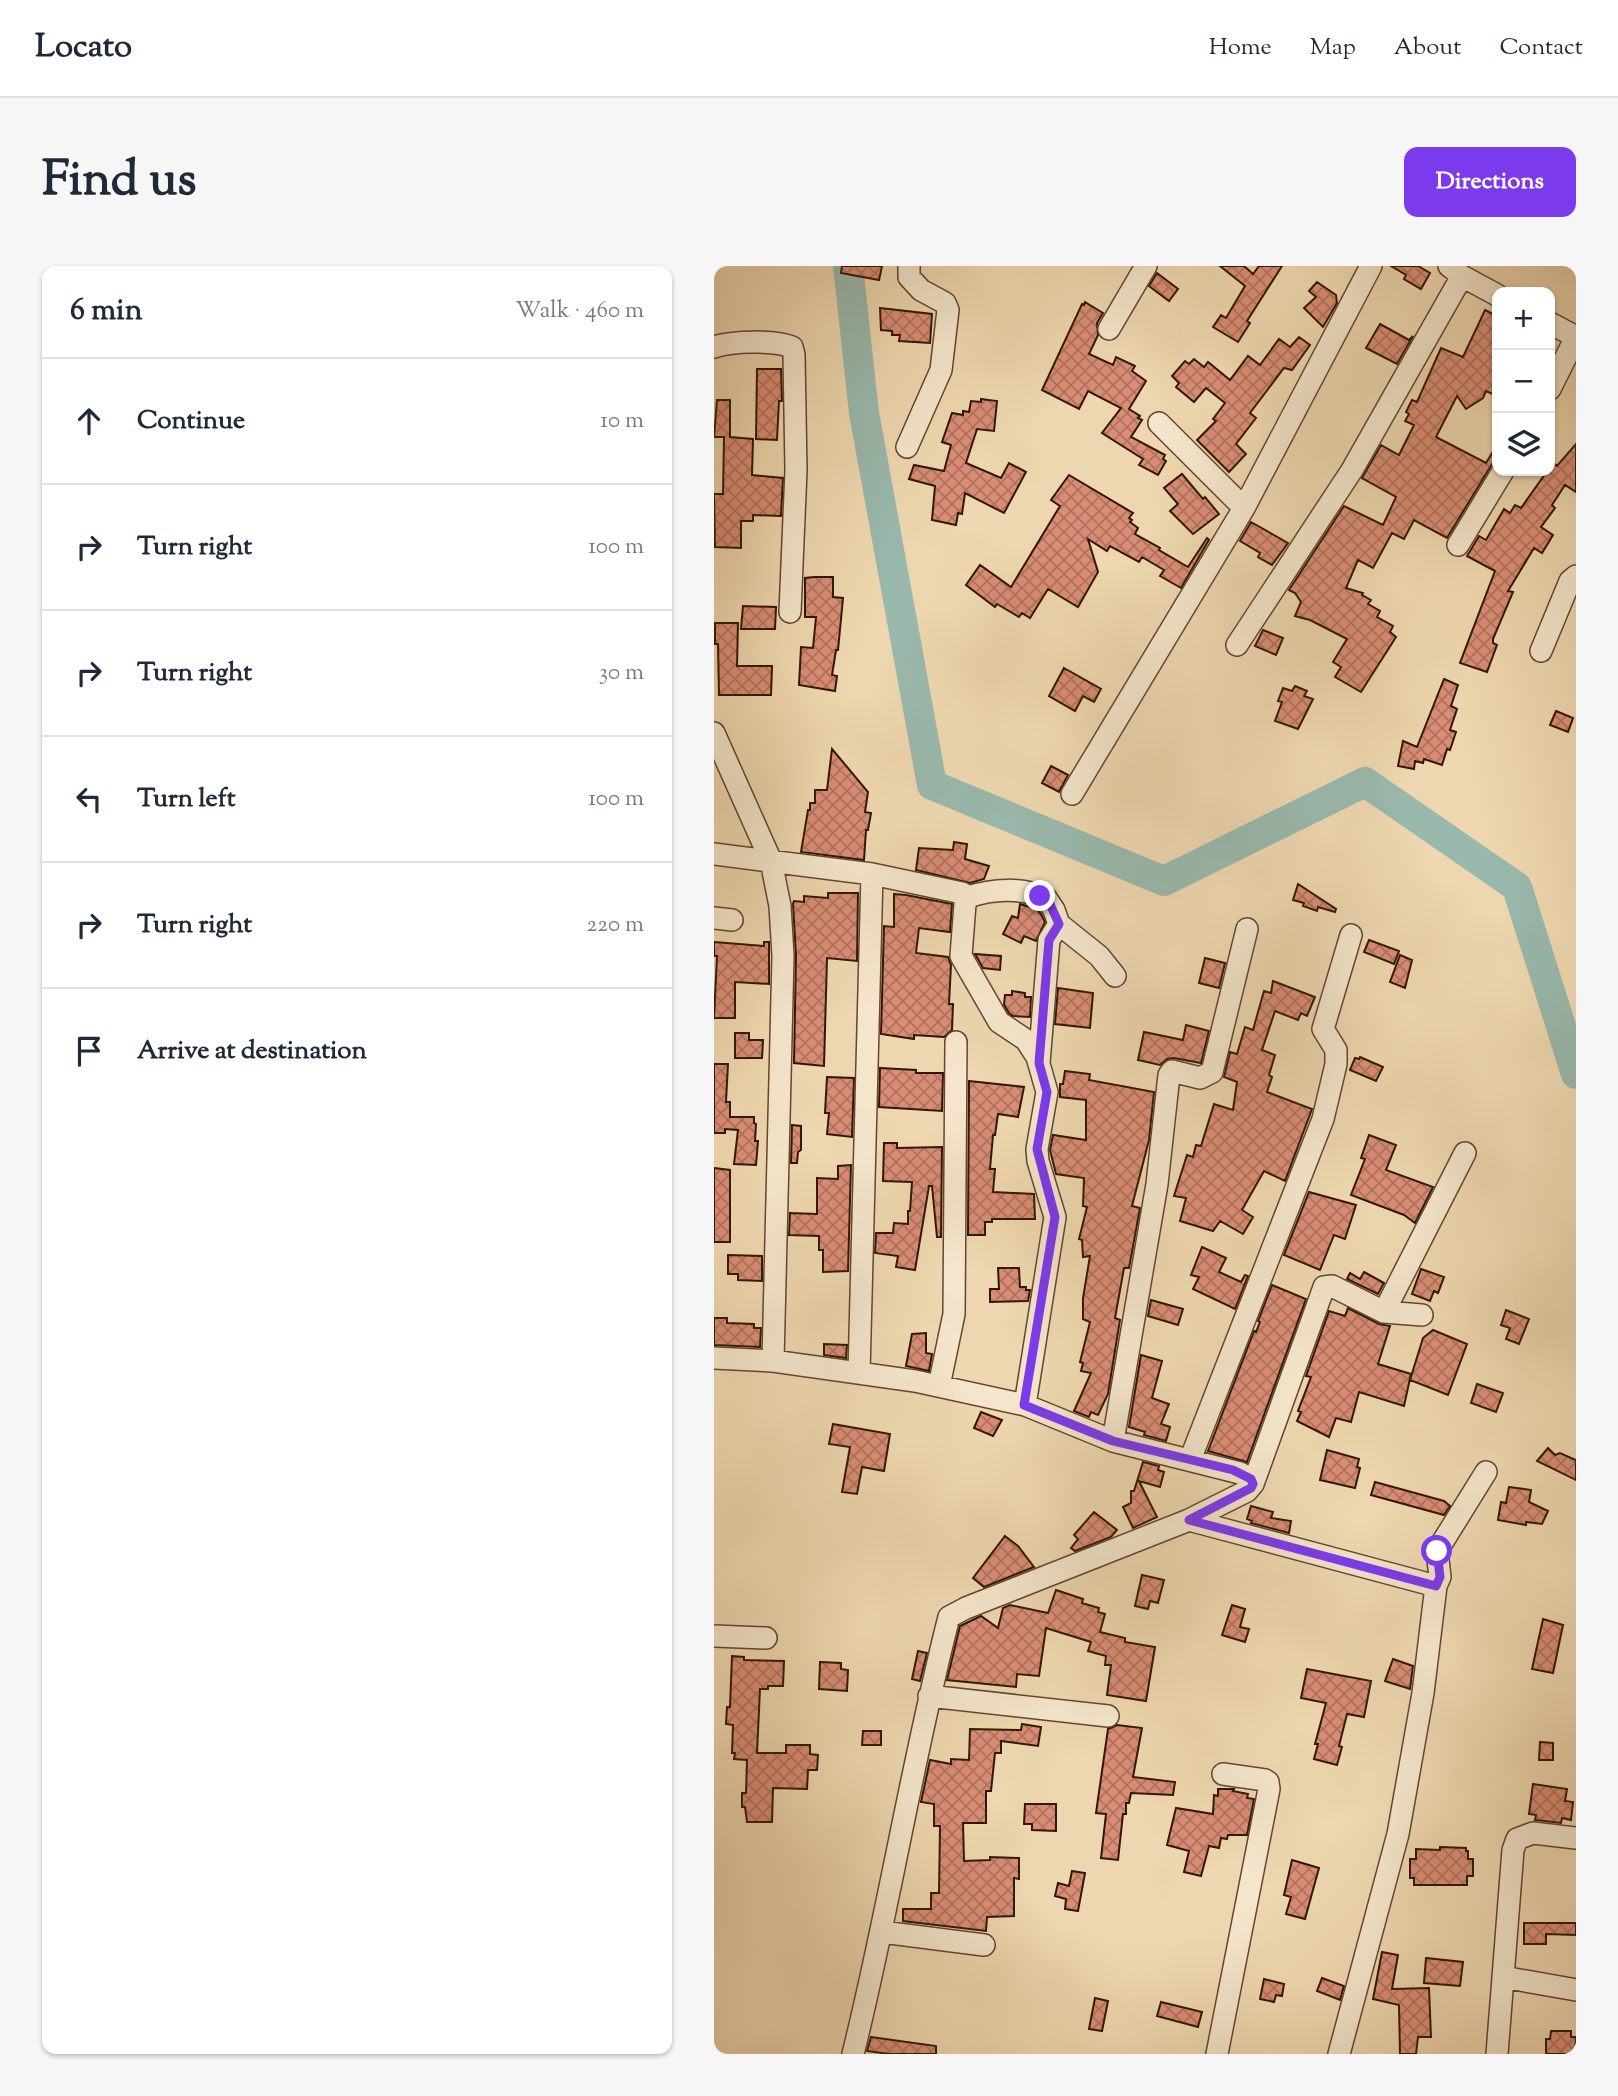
<!DOCTYPE html>
<html lang="en">
<head>
<meta charset="utf-8">
<style>
  body { margin:0; font-family:"Sorts Mill Goudy",serif; background:#f6f6f7; color:#1f2937 }
  .controls { position:absolute; right:21px; top:21px; display:grid; overflow:hidden; border-radius:14px; box-shadow:0 2px 5px #0004 }
  .controls button { width:63px; height:63px; display:grid; place-items:center; padding:0; border:0; border-bottom:2px solid #e0e1e3; background:#fff; color:#1f2937; font:35px sans-serif }
  .stop { position:absolute; width:21px; height:21px; margin:-16px; border:5px solid #7c3aed; border-radius:50%; background:#fff }
  .stop.end { background:#7c3aed; border-color:#fff; box-shadow:0 2px 7px #0008 }
  .list { margin:0; padding:0; list-style:none }
  h2 { display:flex; justify-content:space-between; align-items:center; height:91px; margin:0; padding:0 28px; font-size:30px }
  h2 small { font-size:23px; font-weight:400; color:#747a83 }
  .list li { display:grid; grid-template-columns:46px 1fr auto; gap:21px; align-items:center; box-sizing:border-box; height:126px; padding:0 28px; border-top:2px solid #e0e1e3 }
  .list b { display:block; font-size:26px; white-space:nowrap }
  .list em { font-size:23px; font-style:normal; color:#747a83 }
  .icon { flex:none; width:38px; height:38px; fill:none; stroke:currentColor; stroke-width:2; stroke-linecap:round; stroke-linejoin:round }
  .map { position:relative; flex:none; width:862px; height:1788px; overflow:hidden; border-radius:14px }
  header { display:flex; align-items:center; gap:42px; box-sizing:border-box; height:98px; padding:0 35px; background:#fff; border-bottom:2px solid #e0e1e3 }
  header strong { font-size:33px }
  nav { display:flex; gap:38px; margin-inline-start:auto; font-size:24px }
  .intro { display:flex; align-items:center; justify-content:space-between; box-sizing:border-box; height:168px; padding:0 42px }
  h1 { margin:0; font-size:49px }
  .button { padding:18px 32px; border-radius:14px; background:#7c3aed; color:#fff; font-size:24px; font-weight:700 }
  main { display:flex; gap:42px; padding:0 42px }
  aside { flex:1; background:#fff; border-radius:14px; box-shadow:0 2px 5px #0004 }
  .map>svg:first-child { display:block }
</style>
</head>
<body>
<header>
<strong>Locato</strong>
<nav><a>Home</a><a>Map</a><a>About</a><a>Contact</a></nav>
</header>
<div class="intro"><h1>Find us</h1><a class="button">Directions</a></div>
<main>
<aside>
<h2>6 min<small>Walk · 460 m</small></h2>
<ul class="list">
<li><svg class="icon" aria-label="ahead" viewBox="0 0 24 24"><path d="M12 20V5M6 11l6-6 6 6"/></svg><div><b>Continue</b></div><em>10 m</em></li>
<li><svg class="icon" aria-label="right" viewBox="0 0 24 24"><path d="M7 20v-9h11M14 6l5 5-5 5"/></svg><div><b>Turn right</b></div><em>100 m</em></li>
<li><svg class="icon" aria-label="right" viewBox="0 0 24 24"><path d="M7 20v-9h11M14 6l5 5-5 5"/></svg><div><b>Turn right</b></div><em>30 m</em></li>
<li><svg class="icon" aria-label="left" viewBox="0 0 24 24"><path d="M17 20v-9H6M10 6l-5 5 5 5"/></svg><div><b>Turn left</b></div><em>100 m</em></li>
<li><svg class="icon" aria-label="right" viewBox="0 0 24 24"><path d="M7 20v-9h11M14 6l5 5-5 5"/></svg><div><b>Turn right</b></div><em>220 m</em></li>
<li><svg class="icon" aria-label="arrive" viewBox="0 0 24 24"><path d="M6 21V4h12l-3 4 3 4H6"/></svg><div><b>Arrive at destination</b></div></li>
</ul>
</aside>
<div class="map">
<svg width="862" height="1788" viewBox="0 0 862 1788">
  <defs>
    <pattern id="building-cross-hatch" width="8" height="8" patternUnits="userSpaceOnUse" patternTransform="scale(1.75)"><rect width="8" height="8" fill="#d98d76"/><path d="M0 0l8 8M0 8l8-8" fill="none" stroke="#b1725e"/></pattern>
  </defs>
  <rect width="100%" height="100%" fill="#eed7b0"/>
  <filter id="stains"><feTurbulence type="fractalNoise" baseFrequency=".00286" numOctaves="4"/><feColorMatrix values="0 0 0 0 .2 0 0 0 0 .09 0 0 0 0 .02 0 0 0 .5 -.17"/></filter>
  <radialGradient id="worn" r=".72"><stop offset=".6" stop-color="#630" stop-opacity="0"/><stop offset="1" stop-color="#630" stop-opacity=".3"/></radialGradient>
  <g fill="none" stroke-linecap="round" stroke-linejoin="round">
    <path stroke="#99b9ad" stroke-width="30" d="M134,0L150,147L218,519L450,615L651,516L803,621L862,808"/>
  </g>
  <path fill="url(#building-cross-hatch)" stroke="#321700" stroke-width="2" d="M128,0H168L165,14L127,7Z
    M506,0H530L539,8L545,0H568L533,55L536,57L524,76L499,61L507,49L512,52L531,20Z
    M677,0H704L716,7L707,23L690,13L692,9Z
    M443,7L464,23L455,35L435,20Z
    M603,16L622,29L623,37L609,61L590,42L602,31L595,25Z
    M371,36L389,47L383,57L384,69L375,88L399,99L402,91L421,100L418,105L432,115L415,143L426,150L424,152L428,154L417,171L451,189L449,193L452,195L444,209L425,199L429,193L388,167L407,142L374,125L365,143L328,124L368,38L370,39Z
    M166,42L218,48L216,77L185,75L186,69H178V65L167,64Z
    M771,44L783,50V130L772,125L769,132L752,143L743,130L722,171L772,197L783,179V193L778,198L733,272L700,254L690,273L678,267L659,302L644,294L632,322L649,327L648,329L657,334L654,338L666,345L663,351L679,360L676,366L682,371L647,426L621,411L627,401L619,396L633,373L596,354L581,350L587,336L581,327L575,324L630,240L669,259L682,231L648,212L667,179L685,189L700,159L691,155L695,148L692,146L698,134L703,136L727,82L749,91Z
    M666,58L695,74L699,70L683,98L652,82Z
    M585,71L596,79L578,104L570,102L536,147L542,152L522,178L532,188L515,206L483,174L502,155L499,153L511,137L492,122L480,136L462,121L465,117L458,110L471,95L475,98L480,93L490,101L494,96L516,114L534,90L546,99L565,73L576,81Z
    M43,103H67L68,135H65L63,174L42,173Z
    M267,133L283,135L280,165L263,163L252,197L287,212L295,197L312,206L290,247L251,227L248,248L244,247L242,259L218,254L221,220L195,213L200,199L230,205L237,179L228,176L238,147L249,149V145L255,146L257,135L267,136Z
    M3,134H16V171L39,173L38,209L69,212L67,250L39,249V255H27V282L1,281L0,228H9L10,171H0Z
    M862,178V226L851,219L838,239L841,242L827,261L839,269L828,287L820,282L794,325L799,326L779,373V377L783,379L773,406L746,397L781,305L753,290L765,270L772,274L790,243L796,247L801,239L807,242L839,197L843,200Z
    M468,208L489,233L491,231L505,248L479,268L456,245L464,238L450,222Z
    M355,209L419,247L415,252L418,254L416,256L424,262L421,268L446,282L445,284L474,301L493,272L495,274L467,322L446,310L450,304L428,291L425,296L396,280L393,285L374,273L384,306L364,341L334,323L316,352L308,347L305,351L283,338L281,341L252,319L266,299L297,321L346,240L337,234Z
    M537,256L574,277L558,299L544,291L546,287L526,275Z
    M100,311H119V331L129,332L124,384H122L118,409L123,410L121,425L85,419L87,381L99,382L102,351H91V312Z
    M29,340L62,341L61,363H27Z
    M1,357H24L23,400H58L57,429H5L4,378H1Z
    M549,364L569,372L562,389L541,380Z
    M350,402L387,423L380,436L369,430L361,445L335,430Z
    M730,413L744,419L737,440L743,443L736,464L742,466L736,484L733,483L728,499L710,493L709,497L701,495L700,503L684,500L689,475L703,481Z
    M581,420L593,425L590,430L599,433L584,463L561,455L568,436L564,435L569,422L578,425Z
    M842,445L859,452L854,466L836,459Z
    M118,483L154,526L151,546L157,547L154,564H152L150,594L87,586L94,544H96V537H101V524H113Z
    M337,500L354,509L345,526L328,517Z
    M240,576L253,578L251,593L275,600L270,613L256,617L202,604L205,582L239,584Z
    M584,618L622,643L621,646L604,641L603,645L589,640L590,637L579,634Z
    M114,627H144L143,695L113,692L110,800L80,797L82,690L79,638L80,635L90,636V630L114,632Z
    M180,628L192,629L238,638L236,666L205,662L202,687L234,691L237,699L235,738H239L238,764L230,771L200,769V773L167,768L170,660L180,661Z
    M306,638L323,643L328,650L331,656L322,675L310,670L307,677L289,668L298,650L304,652Z
    M655,674L685,685L680,698L650,686Z
    M0,676L50,680V676H55V718L21,716V752H0L3,690H0Z
    M261,688L287,690L286,704L269,702Z
    M686,689L698,694L691,722L676,716Z
    M491,692L511,697L505,722L485,717Z
    M559,715L601,731L593,750L587,747L584,754L561,745L548,784L561,789L555,809L558,811L553,826L598,843L571,915L550,905L528,944L539,951L529,968L506,955L499,965L466,955L472,932L460,930L473,889L479,891L482,879L487,880L500,838L519,844L523,816L510,811L516,786L523,788L531,761L539,764L550,725L557,727Z
    M344,722L379,727L376,762L341,758Z
    M298,725L311,727V731H317L316,751L299,750L295,747L290,739L291,729H298Z
    M472,759L495,765L487,797L460,792L453,793L446,799L424,794L430,766L469,774Z
    M21,767H35V774H49L48,792H21Z
    M646,791L669,801L662,815L636,804L641,792L645,793Z
    M0,798H14L12,836H16V851H40V857L42,858L41,875H44L42,899L20,898L24,864L11,863V867H0Z
    M166,802L202,804V807H229L228,845L165,841Z
    M351,805L376,808L375,814L440,826L435,874L418,940L426,942L415,1002H410L401,1052L406,1054L394,1128L384,1149L377,1146L375,1151L360,1145L377,1107L367,1105L369,1097L366,1096L376,1056L369,1053V1032L376,990L369,991L368,974L365,973L373,941L369,940L370,912L342,908L336,884L339,869L372,874V834L346,831V818H349Z
    M113,811L140,812L138,871L113,868L115,847H111Z
    M255,815L310,821L304,851L284,848L281,869H279L276,903H281L279,926L320,928L321,953H278V956H271V969H254Z
    M78,859L87,860V884L84,886L83,897H77Z
    M655,869L682,879L672,904L719,921L701,957L690,949L637,929L651,893L647,892Z
    M170,877H183V882L228,881L227,971H223L218,920H215L201,1004L182,1001L184,990L161,987L162,967H179L180,957L194,958V945H196L198,916L169,915Z
    M137,899L134,1005L109,1006V984H105V970L75,969L76,947L103,948V912L124,913V900Z
    M0,902L16,904V976H0Z
    M595,926L642,939L631,973L620,969L606,1004L570,989Z
    M488,981L512,992L505,1006L527,1016L531,1009L534,1010L521,1043L479,1023L485,1011L477,1009Z
    M14,989L48,990V1015L24,1014V1008H14Z
    M284,1002H305L306,1021H312V1024H316L314,1035L276,1036V1023H285Z
    M707,1003L730,1011L724,1027L720,1025L716,1035L698,1028Z
    M650,1006L670,1017L664,1028L633,1013L636,1007L646,1013Z
    M558,1019L592,1033L533,1196L494,1185L540,1065L542,1066L546,1056L544,1055Z
    M437,1034L469,1043L464,1059L434,1050Z
    M634,1042L665,1058L676,1060L664,1098L697,1108L690,1140L645,1126L637,1156L622,1152L615,1171L583,1155L587,1146L584,1145L597,1111L592,1110L615,1045L631,1050Z
    M792,1044L815,1053L805,1078L792,1073L796,1062L787,1059Z
    M0,1052H13V1057L40,1058V1062H47L46,1081L0,1079Z
    M719,1064L753,1078L734,1129L696,1114L709,1072Z
    M212,1067V1087L218,1088L215,1105L192,1100L198,1068Z
    M110,1078L133,1079L132,1092L110,1089Z
    M427,1089L448,1095L438,1132L455,1138L447,1158L456,1161L452,1175L430,1169L431,1166L415,1161Z
    M763,1118L789,1127L782,1146L757,1137Z
    M267,1146L288,1154L279,1170L260,1162Z
    M119,1158L176,1168L170,1205L148,1201L143,1228L128,1226L136,1181L115,1178Z
    M834,1182L841,1189L846,1187L862,1194V1214L823,1195Z
    M613,1184L645,1193L643,1201L646,1202L641,1222L606,1214Z
    M429,1196L445,1200L444,1204L450,1206L446,1221L425,1215L443,1251L419,1262L409,1241L417,1237V1225H420Z
    M661,1216L730,1235L736,1240L730,1249L657,1229Z
    M795,1221L817,1224L815,1236L834,1245L828,1258L812,1256V1259L784,1254L787,1236L792,1237Z
    M537,1240L559,1246L557,1252L577,1255L575,1267L537,1257L538,1255L533,1253Z
    M380,1246L403,1264L397,1271L361,1285L357,1282L364,1273L360,1269Z
    M291,1270L304,1280L320,1301L270,1321L259,1312Z
    M428,1309L450,1314L444,1337L436,1335L434,1343L421,1340Z
    M342,1324L369,1333L368,1337L385,1342L384,1346L391,1348L386,1366L411,1372V1376L441,1381L432,1435L393,1429L397,1399H391L392,1390L374,1385L377,1376L332,1362L325,1410L303,1408L302,1421L233,1414L246,1360L267,1350L284,1362L289,1342L296,1339L334,1347Z
    M518,1339L531,1343L526,1361L535,1363L531,1376L508,1369Z
    M829,1353L849,1359L839,1407L818,1403Z
    M204,1385L213,1387L206,1415L198,1413Z
    M18,1390L30,1391V1394L70,1395L69,1420H54V1423H46L43,1487H72V1479H96V1488L104,1489L103,1504H94L93,1523L59,1522L58,1556H33L31,1541H28V1527H32L33,1494L20,1493L21,1487H18L19,1459L12,1458L13,1441H16Z
    M679,1393L699,1400L696,1423L671,1415Z
    M106,1396L127,1397V1403L134,1404L133,1425L105,1423Z
    M593,1403L657,1415L650,1451L633,1448L625,1480L628,1481L623,1499L600,1493L604,1478H601L612,1437L587,1432Z
    M308,1458L327,1461L324,1480L287,1475V1487H281L277,1525H272V1557H249L250,1595L276,1594V1591L305,1592V1613L300,1612V1650L273,1651L272,1665L189,1655V1643H217V1627H225L226,1560H220V1538L207,1536L216,1494L237,1498V1493L255,1494L256,1463L307,1464Z
    M403,1459L428,1462L419,1511L461,1516L459,1529L417,1527L415,1537H412V1548H409L404,1594L387,1592L392,1548L382,1547L394,1463Z
    M149,1465H167V1479H148Z
    M826,1476L839,1477V1494H825Z
    M819,1518L853,1523L851,1535L859,1536L857,1554L848,1552L847,1557L821,1554L822,1549L815,1548Z
    M504,1523H520L519,1525L534,1528L533,1532L540,1533L533,1569H514L513,1573L507,1572L505,1582L495,1580L487,1610L470,1606L475,1585L453,1579L462,1542L499,1548L500,1529L504,1530Z
    M311,1538H342V1565L318,1564V1558H310Z
    M726,1581L752,1582V1585H754V1593H759V1610H753V1619H700V1612H696V1593H702V1583L726,1584Z
    M578,1594L605,1602L591,1653L572,1648L577,1631L570,1629Z
    M358,1605L371,1607L364,1645L351,1643L352,1633L341,1630L344,1617L355,1620Z
    M810,1657H862V1669L832,1668V1678H810Z
    M668,1686L684,1689L678,1723L715,1722L717,1771H704L702,1788H686L685,1739L659,1733Z
    M712,1692L749,1696L746,1720L710,1717Z
    M608,1712L630,1720L626,1734L603,1725Z
    M550,1713L570,1718L568,1730L562,1729L560,1736L546,1733Z
    M381,1732L394,1735L388,1765L375,1763Z
    M447,1736L488,1746L484,1761L443,1750Z
    M837,1765H857V1771H862L861,1788H832V1773H836Z
    M157,1771L222,1780V1788H175L153,1785Z"/>
  <g fill="none" stroke-linecap="round" stroke-linejoin="round">
    <g stroke="#61472c" stroke-width="24">
      <path id="minor" d="M735,0L748,10L783,29
        M836,57L862,71
        M395,63L432,0
        M0,81C18,75 61,74 78,81L80,89L82,204L76,346
        M836,123L862,71
        M445,157L530,242
        M193,181L227,104L234,44L231,37L207,24L195,11V0
        M744,279L789,205
        M523,379L638,204L748,10
        M827,385L856,315L862,310
        M0,467L57,595L66,640L69,690L59,1095
        M358,528L530,242L657,0
        M0,588L158,608L248,627L254,631L251,638L247,690L285,756L312,774L323,791L333,826L323,883L324,895L341,951L311,1139
        M254,631C278,623 308,621 332,632L340,644L345,658L385,690L401,710
        M0,652L18,654
        M325,797L335,674L345,658
        M670,1046L751,887
        M0,1092L59,1095L201,1115L311,1139L399,1175L526,1207L537,1213L539,1218L533,1225L475,1254L252,1342L235,1351C198,1495 175,1643 139,1788
        M145,1107L158,608
        M225,1120L240,1048L242,776
        M399,1175L443,918L455,809L458,805L486,812L498,806L533,663
        M476,1194L609,853L622,798V784L609,763L637,669
        M539,1218L610,1021L618,1020L670,1046L708,1049
        M475,1254L722,1320
        M0,1370L52,1372
        M215,1430L394,1450
        M168,1666L270,1679
        M789,1711L862,1724
        M503,1788L555,1523L554,1516L551,1514L509,1508
        M625,1788L684,1568L709,1427L722,1320L726,1311L723,1285L772,1206
        M783,1788L799,1584L803,1573L819,1567L862,1572"/>
    </g>
    <use href="#minor" stroke="#f4e5cc" stroke-width="21"/>
  </g>
  <g fill="none" stroke-linecap="round" stroke-linejoin="round">
    <path stroke="#7c3aed" stroke-width="9" d="M326,630L335,636L345,658L335,674L325,797L333,826L323,883L341,951L310,1139L399,1175L519,1204L537,1213L539,1218L537,1222L475,1254L722,1320L726,1311L723,1285"/>
  </g>
  <rect width="100%" height="100%" filter="url(#stains)"/>
  <rect width="100%" height="100%" fill="url(#worn)"/>
</svg>
<div class="controls">
<button>+</button>
<button>−</button>
<button><svg class="icon" aria-label="layers" viewBox="0 0 24 24"><path d="M12 4l9 5-9 5-9-5zM3 14l9 5 9-5"/></svg></button>
</div>
<div class="stop" style="left:723px;top:1285px"></div>
<div class="stop end" style="left:326px;top:630px"></div>
</div>
</main>
</body>
</html>
